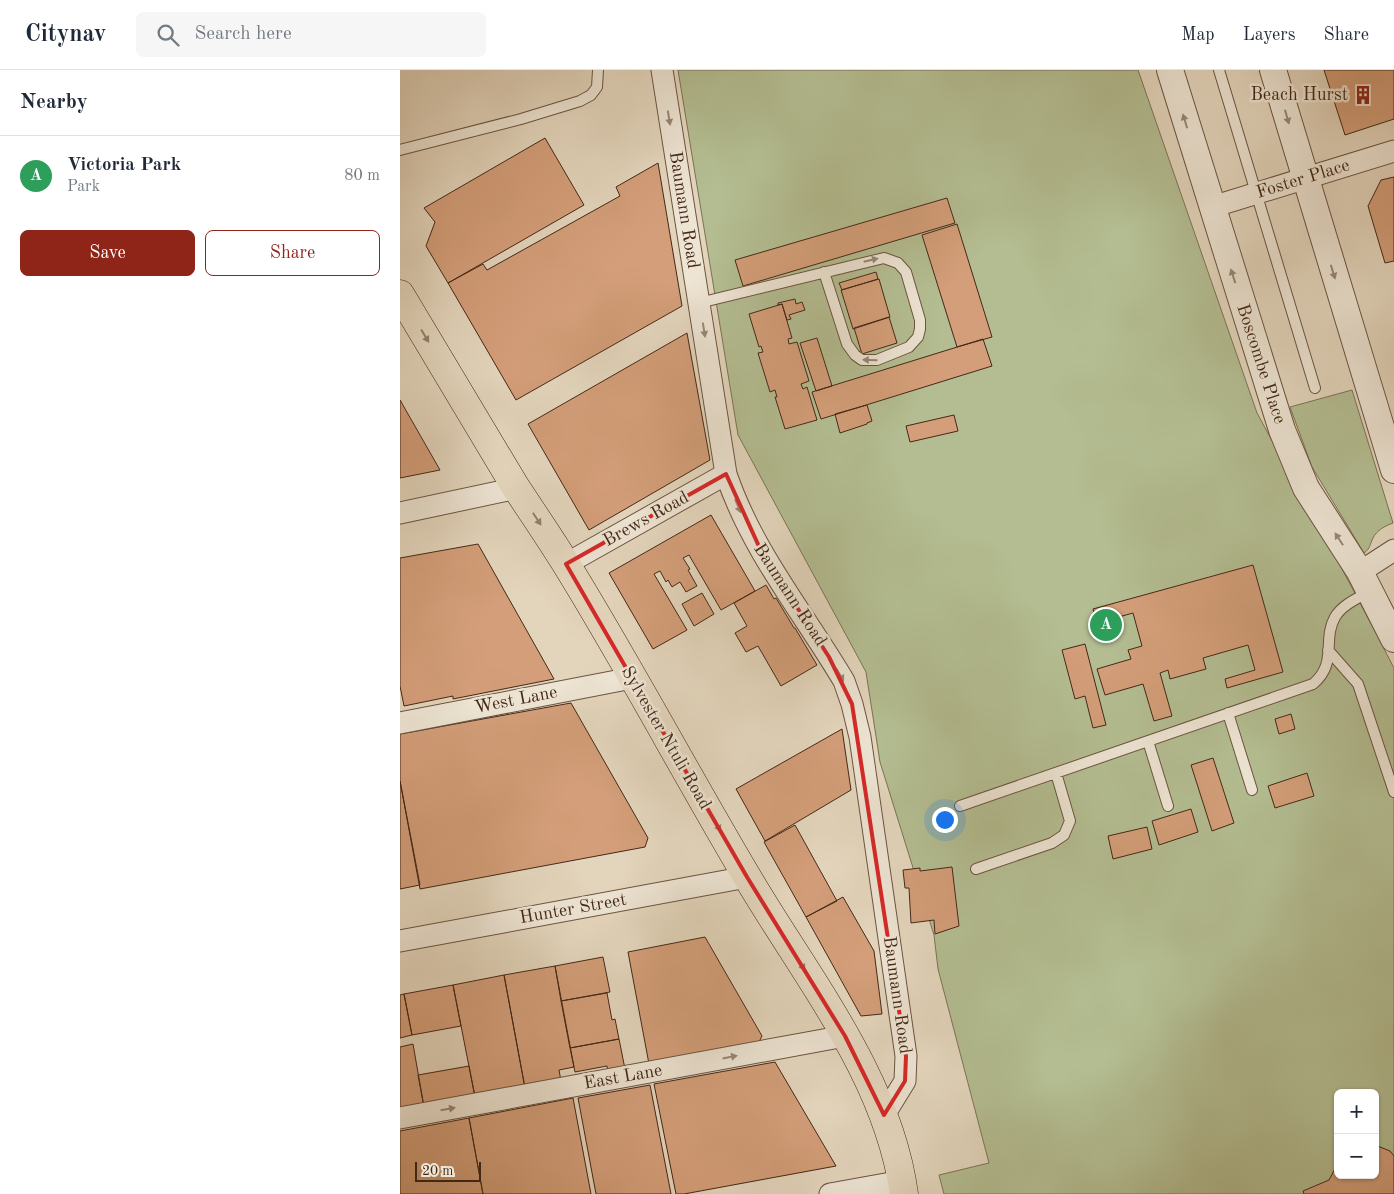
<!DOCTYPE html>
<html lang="en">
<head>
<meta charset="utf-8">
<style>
  body { margin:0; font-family:"Old Standard TT",serif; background:#f6f6f7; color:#1f2937 }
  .controls { position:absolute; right:15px; bottom:15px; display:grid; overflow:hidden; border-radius:8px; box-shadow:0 1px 4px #0004 }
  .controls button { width:45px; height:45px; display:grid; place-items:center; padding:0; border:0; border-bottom:1px solid #e0e1e3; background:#fff; color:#1f2937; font:25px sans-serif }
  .scale { position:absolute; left:15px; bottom:12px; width:66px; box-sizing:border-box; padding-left:5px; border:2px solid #442817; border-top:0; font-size:14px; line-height:18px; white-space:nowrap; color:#442817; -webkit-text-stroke:4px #ede4d3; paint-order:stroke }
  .you { position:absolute; left:544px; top:749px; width:18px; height:18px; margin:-12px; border:4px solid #fff; border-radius:50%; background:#1a73e8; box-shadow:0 0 0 8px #1a73e833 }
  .badge { display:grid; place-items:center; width:32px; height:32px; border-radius:50%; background:#8f2418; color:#fff; font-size:16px; font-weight:700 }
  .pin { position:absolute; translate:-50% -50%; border:2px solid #fff; box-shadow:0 1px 5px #0006 }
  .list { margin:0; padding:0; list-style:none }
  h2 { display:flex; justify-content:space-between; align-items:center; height:65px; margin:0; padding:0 20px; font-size:21px }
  h2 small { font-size:16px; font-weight:400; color:#747a83 }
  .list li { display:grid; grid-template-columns:32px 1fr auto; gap:15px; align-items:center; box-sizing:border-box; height:80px; padding:0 20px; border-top:1px solid #e0e1e3 }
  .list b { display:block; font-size:19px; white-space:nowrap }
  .list p { margin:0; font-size:16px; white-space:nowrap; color:#747a83 }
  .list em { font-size:16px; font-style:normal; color:#747a83 }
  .actions { display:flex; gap:10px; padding:15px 20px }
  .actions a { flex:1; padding:11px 0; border:1px solid #8f2418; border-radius:8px; text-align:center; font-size:18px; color:#8f2418 }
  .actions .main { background:#8f2418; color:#fff }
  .icon { flex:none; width:28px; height:28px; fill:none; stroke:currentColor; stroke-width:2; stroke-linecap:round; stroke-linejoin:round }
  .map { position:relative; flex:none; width:994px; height:1124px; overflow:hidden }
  header { display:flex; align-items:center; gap:30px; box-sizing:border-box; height:70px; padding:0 25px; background:#fff; border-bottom:1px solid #e0e1e3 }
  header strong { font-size:24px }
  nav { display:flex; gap:28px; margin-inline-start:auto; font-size:18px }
  .search { width:350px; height:45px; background:#f6f6f7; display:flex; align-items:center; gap:12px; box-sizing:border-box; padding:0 18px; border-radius:8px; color:#747a83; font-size:19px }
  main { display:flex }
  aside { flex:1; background:#fff }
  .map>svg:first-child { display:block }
</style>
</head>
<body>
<header>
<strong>Citynav</strong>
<div class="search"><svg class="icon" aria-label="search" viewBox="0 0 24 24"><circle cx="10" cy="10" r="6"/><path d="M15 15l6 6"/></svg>Search here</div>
<nav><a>Map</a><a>Layers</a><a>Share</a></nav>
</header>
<main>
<aside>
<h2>Nearby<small></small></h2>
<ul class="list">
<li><span class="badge" style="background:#2e9e5b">A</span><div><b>Victoria Park</b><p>Park</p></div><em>80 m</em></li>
</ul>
<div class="actions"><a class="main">Save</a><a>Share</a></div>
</aside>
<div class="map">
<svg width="994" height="1124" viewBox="0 0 994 1124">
  <rect width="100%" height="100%" fill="#e3d5bc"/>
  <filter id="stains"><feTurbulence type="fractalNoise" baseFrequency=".004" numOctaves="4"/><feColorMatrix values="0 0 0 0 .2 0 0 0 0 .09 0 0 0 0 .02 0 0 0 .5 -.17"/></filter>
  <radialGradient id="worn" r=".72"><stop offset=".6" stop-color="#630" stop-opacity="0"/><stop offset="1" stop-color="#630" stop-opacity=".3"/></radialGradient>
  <path fill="#b3bd91" stroke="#7c7254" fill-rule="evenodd" d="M278,0H738L857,343L949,512L994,598V1124H544L539,1105L589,1093L538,899L534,865L480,692L466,602L338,365ZM938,1023H975V1105H938Z
    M952,320L993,453C985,456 977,460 973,468C970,474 970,479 964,483L912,397L890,337Z"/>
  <path fill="#d39e79" stroke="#442817" d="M924,0H994V49L945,65Z
    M145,68L184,135L48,213L26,176L35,152L24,138Z
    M258,93L282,236L116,330L48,213L83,194L87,200L220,126L216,117Z
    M994,107V191L985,193L968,136L981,110Z
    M547,128L555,153L343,216L335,190Z
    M557,154L592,267L557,277L522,165Z
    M476,202L478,209L442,220L439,213Z
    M479,209L490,247L453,259L441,220Z
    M395,229L396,234L402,232L405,240L389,245L391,249L387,250L382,234L378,235V233Z
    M382,234L392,268L388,269L389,274L397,272L409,311L401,314L403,319L407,317L417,350L385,359L375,327H377L375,320L370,322L358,283L363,282L361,276L359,277L349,244Z
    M489,247L497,273L462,284L454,258Z
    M287,263L310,390L189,460L128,354Z
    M417,268L432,316L416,321L400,273Z
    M583,269L592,296L421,349L412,322Z
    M0,330L40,400L0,408Z
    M467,335L472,351L467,353V354L440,363L435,344Z
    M554,345L558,361L510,372L506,356Z
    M311,445L355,521L321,540L289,485L283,488L290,499L288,500L297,516L286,522L280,512L272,517L268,510L266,512L260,501L254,504L287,560L253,579L209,503Z
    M78,474L154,609L53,629V626L4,636L0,616V488Z
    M853,495L883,602L827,618L825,609L855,600L848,575L803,588L806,599L770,609L768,600L760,603L772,646L754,651L743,614L705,625L697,599L731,589L728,580L742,576L733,543L697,553L693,539Z
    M366,515L374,529L376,528L394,558H395L417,595L381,616L358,576L346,582L335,563L347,556L334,533Z
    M302,523L314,544L294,556L282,534Z
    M685,574L706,655L693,658L685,626L675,629L662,580Z
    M171,633L248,768L245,777L20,819L0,711V664Z
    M891,644L895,659L879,664L875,649Z
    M442,659L451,720L365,771L336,719Z
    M813,688L834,753L812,761L791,695Z
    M907,703L914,726L875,738L868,716Z
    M0,711L20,815L0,819Z
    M791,739L798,762L759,775L752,751Z
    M395,755L437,831L406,847L364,772Z
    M747,757L752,779L713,789L708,766Z
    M552,797L559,856L535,864L534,850L511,853L509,818H505L503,800L520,798V801Z
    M443,827L474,881L482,944L461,946L406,847Z
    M305,867L362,966L357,976L249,994L228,882Z
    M203,887L210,922L161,931L155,896Z
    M155,896L174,997L159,1000L161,1011L125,1018L104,905Z
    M104,905L125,1018L75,1027L53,915Z
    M53,915L61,956L12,965L4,924Z
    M207,923L212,950L215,949L219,969L170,978L161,931Z
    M4,924L12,965L0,968V925Z
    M219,969L225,999L208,1002L207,996L175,1002L170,978Z
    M13,974L24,1037L0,1041V977Z
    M375,992L436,1096L284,1124H276L254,1014Z
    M69,996L75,1027L24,1037L18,1005Z
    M250,1015L271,1124H196L178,1028Z
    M173,1028L191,1124H83L69,1048Z
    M69,1048L83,1124H0V1061Z
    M975,1075L990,1081L994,1086V1124H904L903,1121L929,1110L938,1093V1105H975Z"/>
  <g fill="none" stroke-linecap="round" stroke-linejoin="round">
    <g stroke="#6c5340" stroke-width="12">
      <path id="service" d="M819,0L915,318
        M0,80L121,49L180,31L191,25L197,17L198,0
        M299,233L484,188L498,193L506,202L520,250V259L518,267L509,277L477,290H462L455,285L447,274L424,202
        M928,580L958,614L994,722
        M828,643L852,720
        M748,671L768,736
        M560,736L913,614C938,593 922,570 935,547C942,535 958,528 969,522
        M576,799L652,773L664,765L670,751L656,703"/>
    </g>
    <g stroke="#6c5340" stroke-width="23">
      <path id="minor" d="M262,0L326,404C352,481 403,542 444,611L452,634L460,667L506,986L505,1011L484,1045
        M812,137L994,81
        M0,443L117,418
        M166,494L326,404
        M960,502L994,480
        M0,653L232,608
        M0,871L347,807
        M0,1048L445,966
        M430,1124L502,1111"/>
    </g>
    <g stroke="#6c5340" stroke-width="28">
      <path id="tertiary" d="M770,0L882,360L906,418L960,502L994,569
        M873,0L994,400"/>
    </g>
    <g stroke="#442817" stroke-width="29">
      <path id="primary" d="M0,224C38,288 76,352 115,416C132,442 150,468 166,494C229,596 285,702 346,805C405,906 488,1006 504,1124"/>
    </g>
    <use href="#service" stroke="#ede4d3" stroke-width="10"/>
    <use href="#minor" stroke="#ede4d3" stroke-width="21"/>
    <use href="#tertiary" stroke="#ede4d3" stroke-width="26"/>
    <use href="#primary" stroke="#e3d5bc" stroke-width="28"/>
  </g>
  <defs><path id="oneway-solid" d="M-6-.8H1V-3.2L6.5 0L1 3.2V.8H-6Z" transform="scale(1.25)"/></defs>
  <g fill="#988675">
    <use href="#oneway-solid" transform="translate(887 47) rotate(74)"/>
    <use href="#oneway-solid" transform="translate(269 48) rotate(81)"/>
    <use href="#oneway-solid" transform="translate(785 51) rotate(-107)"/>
    <use href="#oneway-solid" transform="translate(471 190) rotate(-13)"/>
    <use href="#oneway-solid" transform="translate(933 202) rotate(73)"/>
    <use href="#oneway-solid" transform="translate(833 206) rotate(-108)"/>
    <use href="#oneway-solid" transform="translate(304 260) rotate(81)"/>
    <use href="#oneway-solid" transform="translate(470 290) rotate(-179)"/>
    <use href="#oneway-solid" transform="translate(338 436) rotate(67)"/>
    <use href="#oneway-solid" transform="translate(939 469) rotate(-123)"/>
    <use href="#oneway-solid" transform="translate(440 605) rotate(60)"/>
    <use href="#oneway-solid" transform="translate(330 987) rotate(-11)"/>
    <use href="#oneway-solid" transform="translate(48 1039) rotate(-10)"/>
  </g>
  <g fill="#947e6a">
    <use href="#oneway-solid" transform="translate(25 266) rotate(59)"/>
    <use href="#oneway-solid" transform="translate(137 449) rotate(57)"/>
    <use href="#oneway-solid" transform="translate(317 755) rotate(60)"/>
    <use href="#oneway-solid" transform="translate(401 894) rotate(58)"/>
  </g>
  <path fill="none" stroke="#d62828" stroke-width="4" stroke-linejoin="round" d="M326,404L362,483L429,587L452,634L506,986L505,1011L484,1045L445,966L347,807L166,494Z"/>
  <defs>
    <g id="building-bare" transform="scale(1.5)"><path d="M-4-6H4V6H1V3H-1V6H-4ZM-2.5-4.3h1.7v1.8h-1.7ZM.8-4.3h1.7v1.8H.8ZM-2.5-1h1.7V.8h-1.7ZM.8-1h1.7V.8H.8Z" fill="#8f2418" stroke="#ede4d3" stroke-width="2.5" paint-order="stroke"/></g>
  </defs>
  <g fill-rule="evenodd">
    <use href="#building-bare" x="963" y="25"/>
  </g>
  <g text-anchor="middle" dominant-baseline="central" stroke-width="5" stroke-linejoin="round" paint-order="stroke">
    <g font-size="18" fill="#442817" stroke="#ede4d3" text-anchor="end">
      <text x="948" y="25">Beach Hurst</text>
    </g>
    <g font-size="18" fill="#442817" stroke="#ede4d3">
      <text transform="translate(903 109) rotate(-17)">Foster Place</text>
      <text transform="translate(284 140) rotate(81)">Baumann Road</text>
      <text transform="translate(861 294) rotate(72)">Boscombe Place</text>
      <text transform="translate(246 449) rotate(-29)">Brews Road</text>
      <text transform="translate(390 525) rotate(57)">Baumann Road</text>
      <text transform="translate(116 630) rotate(-11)">West Lane</text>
      <text transform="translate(266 668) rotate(60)">Sylvester Ntuli Road</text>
      <text transform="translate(173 839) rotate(-10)">Hunter Street</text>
      <text transform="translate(497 925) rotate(82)">Baumann Road</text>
      <text transform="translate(223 1007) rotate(-10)">East Lane</text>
    </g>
  </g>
  <rect width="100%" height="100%" filter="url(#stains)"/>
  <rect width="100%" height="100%" fill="url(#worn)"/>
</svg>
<div class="controls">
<button>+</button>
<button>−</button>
</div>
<div class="scale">20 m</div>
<div class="you"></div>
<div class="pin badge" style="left:706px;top:555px;background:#2e9e5b">A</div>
</div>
</main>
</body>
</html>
